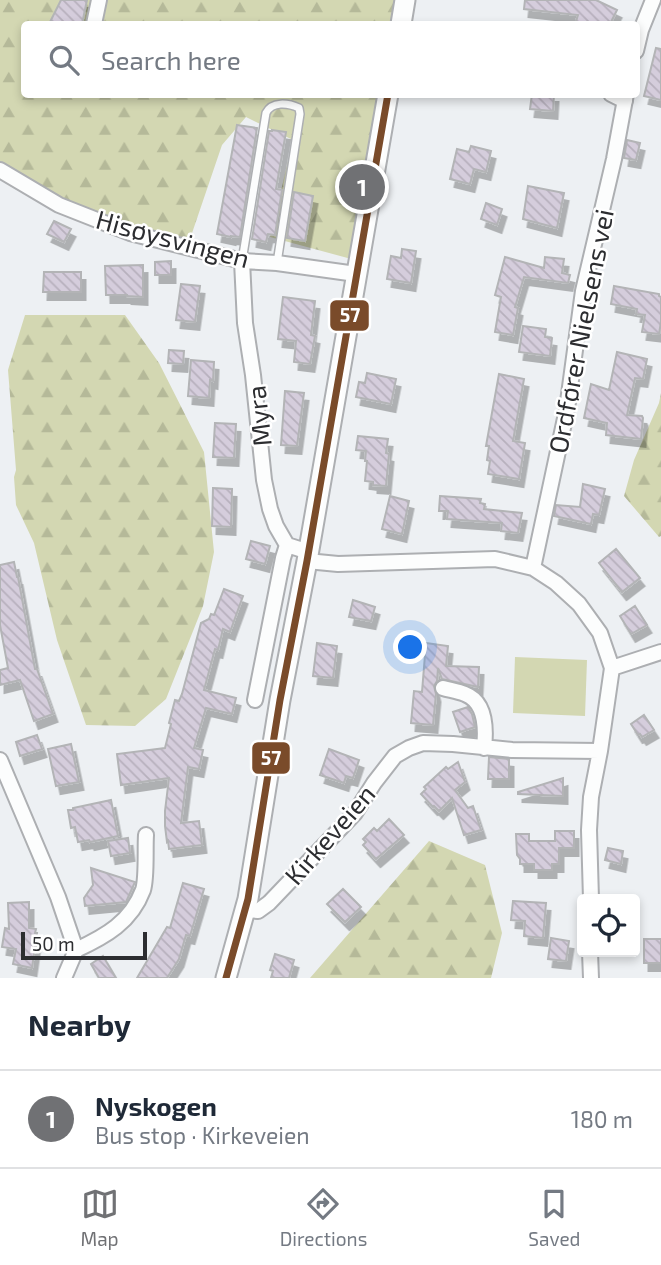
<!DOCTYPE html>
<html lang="en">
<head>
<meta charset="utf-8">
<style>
  body { margin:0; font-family:"Exo 2",sans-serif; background:#f6f6f7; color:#1f2937 }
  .controls { position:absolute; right:21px; bottom:21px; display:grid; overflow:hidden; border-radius:7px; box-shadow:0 4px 10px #0003 }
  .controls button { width:63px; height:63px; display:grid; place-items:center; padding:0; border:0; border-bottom:2px solid #e0e1e3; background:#fff; color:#1f2937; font:35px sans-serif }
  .scale { position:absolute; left:21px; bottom:18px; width:126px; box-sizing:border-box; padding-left:7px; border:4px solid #2c2d30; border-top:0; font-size:19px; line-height:24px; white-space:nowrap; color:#2c2d30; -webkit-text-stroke:5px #fff; paint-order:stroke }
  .you { position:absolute; left:411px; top:648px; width:24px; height:24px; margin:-18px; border:5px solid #fff; border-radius:50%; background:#1a73e8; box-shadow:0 0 0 10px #1a73e833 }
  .badge { display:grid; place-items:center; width:46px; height:46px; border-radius:50%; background:#707174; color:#fff; font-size:23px; font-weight:700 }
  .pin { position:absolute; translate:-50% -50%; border:4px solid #fff; box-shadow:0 2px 7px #0006 }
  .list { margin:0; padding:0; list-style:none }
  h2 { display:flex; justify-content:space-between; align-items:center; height:91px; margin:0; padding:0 28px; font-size:30px }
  h2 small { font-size:23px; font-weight:400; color:#747a83 }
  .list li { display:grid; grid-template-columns:46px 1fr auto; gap:21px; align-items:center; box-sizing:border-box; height:98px; padding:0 28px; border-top:2px solid #e0e1e3 }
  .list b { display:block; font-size:26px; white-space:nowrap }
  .list p { margin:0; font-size:23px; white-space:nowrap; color:#747a83 }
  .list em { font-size:23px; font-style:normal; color:#747a83 }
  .icon { flex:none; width:38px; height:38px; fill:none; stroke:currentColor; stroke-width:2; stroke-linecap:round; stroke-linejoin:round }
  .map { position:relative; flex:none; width:661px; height:978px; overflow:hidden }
  .search { position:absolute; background:#fff; box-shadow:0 4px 10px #0003; left:21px; right:21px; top:21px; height:77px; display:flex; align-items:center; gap:18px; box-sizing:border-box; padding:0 24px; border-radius:7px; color:#747a83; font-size:26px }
  .sheet { height:189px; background:#fff }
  nav { display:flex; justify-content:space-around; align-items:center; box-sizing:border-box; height:98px; border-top:2px solid #e0e1e3; background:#fff; font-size:19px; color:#747a83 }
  nav a { display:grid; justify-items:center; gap:4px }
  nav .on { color:#707174 }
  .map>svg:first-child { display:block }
</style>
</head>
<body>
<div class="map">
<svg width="661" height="978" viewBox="0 0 661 978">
  <defs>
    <pattern id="forest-firs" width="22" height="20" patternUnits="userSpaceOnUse" patternTransform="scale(1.75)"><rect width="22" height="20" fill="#d3d7b2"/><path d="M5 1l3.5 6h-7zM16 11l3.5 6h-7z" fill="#b5b999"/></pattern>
    <pattern id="building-back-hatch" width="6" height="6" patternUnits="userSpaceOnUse" patternTransform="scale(1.75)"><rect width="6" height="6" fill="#d5cddc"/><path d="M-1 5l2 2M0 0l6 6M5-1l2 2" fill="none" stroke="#b7b0bd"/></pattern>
    <filter id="shadow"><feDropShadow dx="4.5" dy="8" stdDeviation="0" flood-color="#0004"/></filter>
  </defs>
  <rect width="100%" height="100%" fill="#edf0f3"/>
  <path fill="#d3d7b2" d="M515,657L587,660L585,716L513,713Z"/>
  <path fill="url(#forest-firs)" d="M0,0H405L401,24H24V94L388,95L355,260L270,237L293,140L246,117L222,145L190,239L104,231L15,189L0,179Z
    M25,315H125L159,363L204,452L214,552L203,606L166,699L135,726L86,725L57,640L34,543L16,505L14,477L16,470L8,370Z
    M661,393V536L659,537L624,496L634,460L659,403Z
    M429,841L485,865L502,933L491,978H310Z"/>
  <path fill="url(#building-back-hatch)" stroke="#b3b4b6" stroke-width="2" filter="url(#shadow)" d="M61,0H87L82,24H49Z
    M525,0H596L617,10L610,24H575L578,15L524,9Z
    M656,48L661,49V100L644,96Z
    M532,94H554L553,111L530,109Z
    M237,125L257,128L240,237L231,236V237L217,234Z
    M272,130L286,132L276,189L282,190L275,235L268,234L266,242L252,239L269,131H272Z
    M627,140L640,143L636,160L624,158Z
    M471,146L491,151L486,172L474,169L470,184L450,179L457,149L469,152Z
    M528,186L564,193L557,228L523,219Z
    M294,192L313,196L305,241L287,238Z
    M486,203L502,209L497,225L481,219Z
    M54,221L71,229L64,242L47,234Z
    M402,249L416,251L411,283L387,279L391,256L401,258Z
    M505,257L544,268L545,257L564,259L562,273L570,275L568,283L524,277L515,307L518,308L513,335L495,332L501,297L495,295Z
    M171,261V275H155V262Z
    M143,265V297L127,296V295H106L105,266Z
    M44,272H81V292H43Z
    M181,284L200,286L195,322L176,320Z
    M614,286L659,294V296L661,297V322L659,334L642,332L645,315L636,314L637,309L611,304Z
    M283,297L315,301L311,335L315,336L310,364L294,362L296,341L278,339Z
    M523,326L546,329L545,337L552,338L550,356L519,352Z
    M169,350L184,351L183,364L168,363Z
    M617,352L647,359L643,379L635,378L627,415L642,416L643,418L641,439L606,435L607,423L584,418L591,384L609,390Z
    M191,360L214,362L213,381L210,380L209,398L188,396Z
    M367,373L396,379L391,404L356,397L359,382L365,383Z
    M499,374L524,379L513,441L525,443L519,479L488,474L490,461L487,460L489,446H486Z
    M285,391L304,393L297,446L281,445Z
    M215,423L236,424L234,458L213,457Z
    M358,436L388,439L386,453L389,454L386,486L373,485V482L365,481L367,461H365L366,451L356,450Z
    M583,484L605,489L599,515L593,514L591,524L554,516L556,505L580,507Z
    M213,488L232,489L231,527L212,526Z
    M390,496L409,501L402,534L382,529Z
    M440,496L481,499L480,503L485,504L484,509L522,513L518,533L501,531L502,523L447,519L448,511H439Z
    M251,541L270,546L265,564L246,559Z
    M616,549L640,578L622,592L599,563Z
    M14,562L17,577H18L35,669H37L53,714L34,721L20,680L0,685V670L8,668L0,625V565Z
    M224,589L243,596L230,632L223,629L218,650L215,649L204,690L236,698L232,714L206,708L194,748L203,750L199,769L188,767L181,823L199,821L202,845L169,849L168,841L167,842L165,826V811L169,778L121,785L117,754L165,748L171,724L169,723L175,700L179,701L182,694L201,623L209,619L211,614L214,615Z
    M353,600L375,607L371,621L349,617Z
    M635,606L647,625L631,634L620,616Z
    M317,643L337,646L333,678L313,676Z
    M426,643L448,646L446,666L479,667L478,687L442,679L438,668L437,681L434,686L436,694L433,725L411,723L414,691L422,692Z
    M468,707L472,714L475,727L460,732L453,712Z
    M644,715L654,730L642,737L640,734L638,735L631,724Z
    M37,735L42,749L20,756L16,742Z
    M71,744L79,782L56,786L48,749Z
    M329,749L359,760L353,778L346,776L344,783L320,775Z
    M489,757L509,759V779H488Z
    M458,762L465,782L455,790L468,808L473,806L481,830L464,835L452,798L439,811L434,806L433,807L421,794L426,789L424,787L446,767L448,769Z
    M563,778V796L518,794V792Z
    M111,800L118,836L90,842L89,840L78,842L75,827L71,828L68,810H73V808Z
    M389,819L404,835L376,859L363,845L366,842L363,839L374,828L377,831Z
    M555,831H574V848H559V864H552V870H534V864H520V859L517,855L516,834H529V841H555Z
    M128,838L130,853L111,856L108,841Z
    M608,848L623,851L621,864L605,860Z
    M91,868L135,882L126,902L85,906L84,898L93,885Z
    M183,883L204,889L190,936L186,935L179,959L167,978H137L167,927L170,928Z
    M343,889L361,907L345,922L327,904Z
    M513,901L546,903L543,938L524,936L525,921L511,920Z
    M29,902V928L36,929L35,933H37L32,968L13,964L16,949L2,947L5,928L9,929L8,903Z
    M551,938L569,941L566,961L548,959Z
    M644,939H661V963H644Z
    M275,954L294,960L289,978H271L273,971L270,970Z
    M103,956L116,978H99L91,964Z"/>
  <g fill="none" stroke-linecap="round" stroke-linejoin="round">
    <g stroke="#adafb2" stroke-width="10">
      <path id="lane" d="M242,261L266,113C272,101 288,103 299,108L300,114L277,263"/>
    </g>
    <g stroke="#adafb2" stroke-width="18">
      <path id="street" d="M94,24L99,0
        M636,51L641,30L653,0
        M611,94L625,101
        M0,170L59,205L130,233L242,261L277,263L356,274
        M242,261L245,323L253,375L264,480L270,509L276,526L287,545L309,552
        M307,561L338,564L495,559L533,568L556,583L579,604L600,633L612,668L600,751L591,797L589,830L591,899
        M533,568L567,409L583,291L614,159L626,94
        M612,668L661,652
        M443,688C450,690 458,691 465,694C486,702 486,730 484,748
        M255,700L283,558L287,545
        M0,760L58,897L76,950L64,978
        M245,910L258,911L269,903L355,813L374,783L395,756L409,748L423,743L453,744L512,750L600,751
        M76,950C106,936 131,922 143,890C147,878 145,849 146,835
        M590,952L591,978"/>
    </g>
    <g stroke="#adafb2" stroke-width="23">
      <path id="secondary" d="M401,24L405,0
        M226,978L248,899L280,700L307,561L388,94"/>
    </g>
    <use href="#lane" stroke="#fcfdfd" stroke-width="7"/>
    <use href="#street" stroke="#fcfdfd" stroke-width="14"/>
    <use href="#secondary" stroke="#fcfdfd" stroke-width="19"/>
    <g stroke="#fff" stroke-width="12">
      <path id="bus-1" d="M226,978L248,899L280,700L307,561L388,94"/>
    </g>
    <use href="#bus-1" stroke="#7a4b2a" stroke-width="7"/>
  </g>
  <g text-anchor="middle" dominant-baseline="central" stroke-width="5" stroke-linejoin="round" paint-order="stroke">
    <g font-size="26" fill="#2c2d30" stroke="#fff">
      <text transform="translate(173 238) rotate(15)">Hisøysvingen</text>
      <text transform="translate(580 331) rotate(-79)">Ordfører Nielsens vei</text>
      <text transform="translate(258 416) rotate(-96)">Myra</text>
      <text transform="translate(329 834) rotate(-49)">Kirkeveien</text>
    </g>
  </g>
  <g stroke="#fff" stroke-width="2.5">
    <rect x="329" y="299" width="41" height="33" rx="7" fill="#7a4b2a"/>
    <rect x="251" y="741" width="40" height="34" rx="7" fill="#7a4b2a"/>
  </g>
  <g font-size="19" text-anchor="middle" font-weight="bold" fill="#fff">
    <text x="350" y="322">57</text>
    <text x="271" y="765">57</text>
  </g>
</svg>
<div class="controls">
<button><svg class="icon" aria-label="locate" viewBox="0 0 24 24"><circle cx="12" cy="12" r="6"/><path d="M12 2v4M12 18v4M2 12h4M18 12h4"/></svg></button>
</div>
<div class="scale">50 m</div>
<div class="you"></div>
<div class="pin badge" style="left:362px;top:187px">1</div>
<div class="search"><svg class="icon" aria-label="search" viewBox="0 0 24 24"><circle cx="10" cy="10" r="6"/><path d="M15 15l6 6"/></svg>Search here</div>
</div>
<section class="sheet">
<h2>Nearby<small></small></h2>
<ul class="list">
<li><span class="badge">1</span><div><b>Nyskogen</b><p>Bus stop · Kirkeveien</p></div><em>180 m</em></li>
</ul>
</section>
<nav>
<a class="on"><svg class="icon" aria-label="map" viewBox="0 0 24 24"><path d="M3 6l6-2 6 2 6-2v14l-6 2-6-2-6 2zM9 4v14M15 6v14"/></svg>Map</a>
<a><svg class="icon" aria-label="directions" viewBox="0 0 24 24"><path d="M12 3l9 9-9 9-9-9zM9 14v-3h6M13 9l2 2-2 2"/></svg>Directions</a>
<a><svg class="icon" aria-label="saved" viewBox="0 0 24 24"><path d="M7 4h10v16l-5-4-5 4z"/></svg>Saved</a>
</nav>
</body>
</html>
